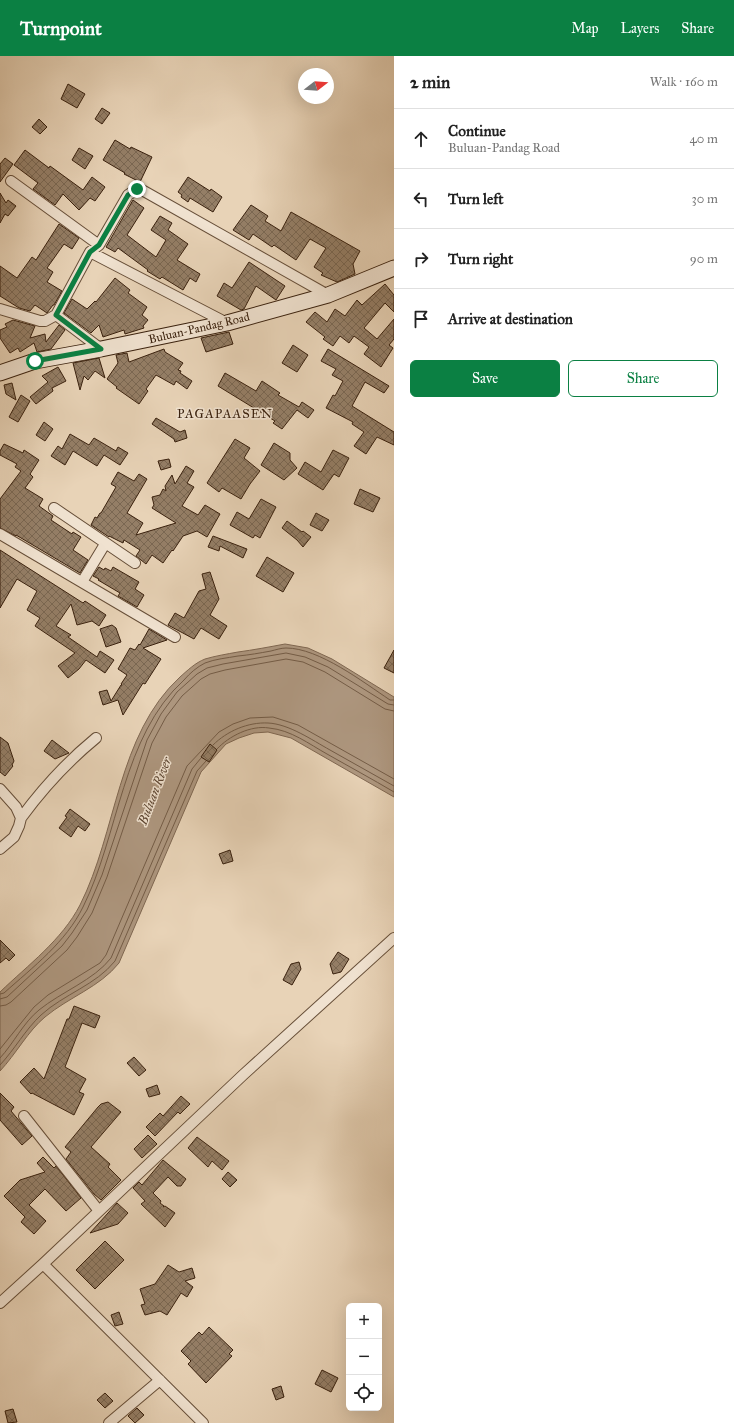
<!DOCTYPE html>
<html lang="en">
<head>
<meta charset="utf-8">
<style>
  body { margin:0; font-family:"IM FELL Great Primer",serif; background:#f6f6f6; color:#222 }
  .controls { position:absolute; right:12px; bottom:12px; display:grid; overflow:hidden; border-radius:6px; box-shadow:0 4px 16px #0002 }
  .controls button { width:36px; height:36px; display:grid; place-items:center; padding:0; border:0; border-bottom:1px solid #e0e0e0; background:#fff; color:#222; font:20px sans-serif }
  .compass { position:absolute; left:298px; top:12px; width:36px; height:36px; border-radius:50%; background:#fff; box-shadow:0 4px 16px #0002; rotate:73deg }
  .stop { position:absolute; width:12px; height:12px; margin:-9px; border:3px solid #0b8043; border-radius:50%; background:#fff }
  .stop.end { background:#0b8043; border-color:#fff; box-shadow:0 1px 4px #0008 }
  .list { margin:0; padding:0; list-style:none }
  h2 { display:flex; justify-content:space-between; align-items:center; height:52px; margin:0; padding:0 16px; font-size:17px }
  h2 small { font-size:13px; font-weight:400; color:#767676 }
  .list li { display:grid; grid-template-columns:26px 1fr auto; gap:12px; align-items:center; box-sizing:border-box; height:60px; padding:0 16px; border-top:1px solid #e0e0e0 }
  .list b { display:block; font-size:15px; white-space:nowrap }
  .list p { margin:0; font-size:13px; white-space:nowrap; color:#767676 }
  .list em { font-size:13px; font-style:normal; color:#767676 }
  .actions { display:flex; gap:8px; padding:12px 16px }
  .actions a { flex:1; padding:9px 0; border:1px solid #0b8043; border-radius:6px; text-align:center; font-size:14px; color:#0b8043 }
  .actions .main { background:#0b8043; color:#fff }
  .icon { flex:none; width:22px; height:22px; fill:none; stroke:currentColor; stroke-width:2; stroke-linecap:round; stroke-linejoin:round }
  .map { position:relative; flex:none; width:394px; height:1367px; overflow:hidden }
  header { display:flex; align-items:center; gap:24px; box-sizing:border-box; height:56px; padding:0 20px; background:#0b8043; color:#fff }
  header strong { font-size:19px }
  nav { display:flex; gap:22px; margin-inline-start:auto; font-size:14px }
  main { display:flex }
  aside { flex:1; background:#fff }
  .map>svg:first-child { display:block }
</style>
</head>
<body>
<header>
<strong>Turnpoint</strong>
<nav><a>Map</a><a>Layers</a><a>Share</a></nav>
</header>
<main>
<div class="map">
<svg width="394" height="1367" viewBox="0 0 394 1367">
  <defs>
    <pattern id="building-cross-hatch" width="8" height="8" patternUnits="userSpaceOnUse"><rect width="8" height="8" fill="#947e66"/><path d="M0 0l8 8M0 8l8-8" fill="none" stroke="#7a6752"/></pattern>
  </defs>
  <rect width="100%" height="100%" fill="#e8d3b7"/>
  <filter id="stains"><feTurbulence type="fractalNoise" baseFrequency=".005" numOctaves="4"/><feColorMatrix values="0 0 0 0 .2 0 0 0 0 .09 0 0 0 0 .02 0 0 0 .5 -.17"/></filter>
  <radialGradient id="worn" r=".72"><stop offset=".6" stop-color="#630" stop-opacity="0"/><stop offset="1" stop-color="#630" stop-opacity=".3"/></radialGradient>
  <path fill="#ad967e" stroke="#7f6751" d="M285,588L308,592L332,603L394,641V741L291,682L268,676L254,677L239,682L226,688L201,716L119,907C100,931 69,941 45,961C28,975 16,998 0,1015V936C28,909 62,884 80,849C117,776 117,679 180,621C188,614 195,607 205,603C215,600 227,598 238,596C253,594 269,591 285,588Z"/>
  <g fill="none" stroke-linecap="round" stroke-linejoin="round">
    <path stroke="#745c46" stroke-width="1" d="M213,689C227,675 248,666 268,667C289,668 312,684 330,694C351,706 373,718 394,730
      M217,693C229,680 251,669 269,672C291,674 309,688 327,698C350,711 372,723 394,736
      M0,938L4,937C33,911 66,886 83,851C119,779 122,680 184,624C190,617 197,611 205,607C215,603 227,602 238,600C249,599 260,597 271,595C275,594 281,592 286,592C319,592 363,626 390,644H394
      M0,943L7,941L62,890L72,877L87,854L102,819L147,684L161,658L177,636L197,618L207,612L223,608L286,597L305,601L328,611L388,648L394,649
      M0,950L6,949L11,946L67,894L77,881L92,857L107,821L152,687L166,661L182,640L201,623L210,618L225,614L286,603L303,606L325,616L385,653L394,655
      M0,993L34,951L48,939L100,907L106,899L187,710L219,676L233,668L250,662L273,661L298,669L394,723
      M0,1002C14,987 23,967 39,954C61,936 94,924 111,902L192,713L201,702
      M0,1009C15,993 25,974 41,959C64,938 96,929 115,905L197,715L206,705"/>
  </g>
  <path fill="url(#building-cross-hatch)" stroke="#3a210e" d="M68,28L85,38L77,52L61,43Z
    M102,52L110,57L102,68L95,63Z
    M39,63L47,71L40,78L32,71Z
    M115,84L130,93L131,91L152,101L140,126L124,118L125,117L103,104Z
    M79,92L93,100L85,113L72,104Z
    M25,94L49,112L50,110L83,134L92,121L105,131L95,145L90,142L79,154L63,138L55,149L33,133L38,127L14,109Z
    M5,102L13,108L0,126V108Z
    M188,121L210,135L211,133L222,141L213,156L190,142L188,146L181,141L182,139L178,136Z
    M0,137L6,147L8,144L16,150L8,160L5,158L0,167Z
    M133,144L144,152L127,179L156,201L166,184L151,174L160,160L172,167L168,174L188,188L177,204L200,218L196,226L190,222L183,234L162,221L160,223L147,215L148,214L118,192L115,196L106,191Z
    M251,149L268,160L265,165L281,175L291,156L360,195L353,208L355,218L337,226L321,219L323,217L314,211L326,192L310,183L296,204L274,189L272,191L253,178L249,184L233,174Z
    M59,168L79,182L72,193L64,188L47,212L53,216L47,226L62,235L54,249H53L47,257L35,249L30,255L19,252L0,240V210L17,222L32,201L36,204Z
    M249,206L285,230L276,244L256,230L244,253L241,254L217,240L224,227L232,232Z
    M115,222L130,234L128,237L147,251L142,259L148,264L143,270L144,272L125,278L124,274L103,281L99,269L91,277L64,257L72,243L87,253L95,245L96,246Z
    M385,228L394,239V256L385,247L364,272L377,283L394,263V283L389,289L393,292L381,311L364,298L369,291L354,280L349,287L340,280L333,290L323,283L325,281L306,266L315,256L327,266L335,253L345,260L357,244L362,249Z
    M13,264L35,270L30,282L45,278L46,286L59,269L65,274L51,293L37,296L34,287L20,296L18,292L10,297L0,282V274L7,271L5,268Z
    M229,276L233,288L206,296L201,282Z
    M293,289L308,299L297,316L282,307Z
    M164,293L165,296L183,307L178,314L181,315L180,317L192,325L187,333L176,325L174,329L156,319L146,333L148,335L139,348L116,332L117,331L107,323L118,307L116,299L127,297L129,306Z
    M328,293L389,330L384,337L365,326L352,350L394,376V389L377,381L366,398L354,390L364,376L352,368L353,366L326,352L333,339L335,340L343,325L332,319L336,313L321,305Z
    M99,302L105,322L95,315L88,324L84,320L80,334L73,307Z
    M58,311L66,325L52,332L53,335L36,348L30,341L48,326L42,320Z
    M225,317L256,335L262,325L280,337L278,339L299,351L302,346L314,354L308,362L297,354L282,373L273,367L275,365L218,330Z
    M12,327L16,344L6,338L4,329Z
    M21,339L30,345L18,366L9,361Z
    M156,362L180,376L185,374L187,382L175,386L174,383L152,368Z
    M44,366L53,373L45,385L36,379Z
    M70,378L89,389L94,382L116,395L118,391L128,397L120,409L104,399L97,410L73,395L65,409L51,400L58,390L62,393Z
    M235,383L250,392L244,402L260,415L250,428L241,443L222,432L219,436L207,427Z
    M274,387L290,397V404L297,412L284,424L261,409Z
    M4,388L23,397L24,394L39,404L30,418L33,421L25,432L43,443L39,450L53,460L51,464L72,478L73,476L81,481L73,494L88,504L80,517L16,479V480L0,472V443L21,415L15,411L17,408L0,399V395Z
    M333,394L349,402L339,421L334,418L323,434L298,418L305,406L321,416Z
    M169,403L171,411L161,414L158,405Z
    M186,410L194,415L187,427L194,431L182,450L198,459L205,449L220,458L207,481L197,475L183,480L173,495L172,494L163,507L152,499L146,508L136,500L140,494L124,484L123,487L109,480V481L91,469L95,461L97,462L100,457H101L116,431L111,428L118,416L134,425L139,418L147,423L127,457L143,467L136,479L176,467L152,452L154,449L152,441L160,439L163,433L166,435L165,430L172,419L175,428Z
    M360,433L380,442L373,456L354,448Z
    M261,443L276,451L260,482L255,479L253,482L230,469L237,456L249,463Z
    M316,457L329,464L322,475L310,469Z
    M287,465L302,476L303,475L311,481L303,491L297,484L282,472Z
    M213,480L247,493L243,502L220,490L219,495L208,491Z
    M0,494L83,547L85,545L106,559L99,570L92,565L77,569L71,548L56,570L71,579L68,581L97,601L100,595L114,604L105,617L86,604L79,613L68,622L58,610L75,597L35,570L40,562L27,554L37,535L17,523L0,552Z
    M267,501L294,517L283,536L256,520Z
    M99,511L104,514L105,512L111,515L113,511L139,526L135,533L144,539L137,551L118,540L120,537L98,524L99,523L93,520Z
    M210,516L219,543L210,559L227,570L219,583L201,572L194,583L168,569L175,557L184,562L199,535L206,533L202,518Z
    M112,569L116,572L121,586L106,591L100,573Z
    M149,573L167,584L143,592L161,603L145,628L143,627L123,659L118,644L103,649L99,636L107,634L111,645L121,629H122L121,628L127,619L118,613L130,592L135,594L139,588L140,589Z
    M394,594V617L384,612Z
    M0,681L8,687L14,705L12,709L13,710L5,720L0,716Z
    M52,684L69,697L55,703L44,695Z
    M210,688L217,694L209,706L201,701Z
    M70,753L90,768L85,775L78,770L71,781L59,772L67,761L65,760Z
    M230,794L233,805L223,808L219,798Z
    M0,884L15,899L9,905L6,902L0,907Z
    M338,896L349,903L341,916L333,918L330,908Z
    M299,906L301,913L292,929L283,924L291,908Z
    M74,950L100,960L95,972L82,967L65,1011L86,1023L79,1036L84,1038L74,1059L32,1037L31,1038L20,1026L34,1012L44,1023L67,963H69Z
    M134,1001L146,1014L139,1020L127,1007Z
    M157,1029L160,1038L149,1041L146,1033Z
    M0,1037L14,1051L11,1055L32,1080L22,1089L0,1064Z
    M181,1040L190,1048L180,1058L178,1056L155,1080L146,1071L160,1057L163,1060Z
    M108,1046L121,1056L91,1091L110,1108L108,1111L121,1124L101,1144L94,1138L66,1103L71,1096L65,1091L98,1051L101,1048Z
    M148,1079L157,1088L142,1102L134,1093Z
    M197,1081L229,1105L222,1114L212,1105L208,1111L188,1092Z
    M43,1101L54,1112L56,1110L81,1142L66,1155L45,1133L29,1149L46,1165L34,1178L21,1166L25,1161L4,1140L20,1124L45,1116L37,1107Z
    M163,1104L186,1123L181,1130H177L168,1121L153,1137L161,1145L160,1147L164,1150L163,1151L165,1150L175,1157L165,1171L141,1148L145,1145L133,1132L139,1126L142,1129Z
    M228,1116L237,1124L230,1131L222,1123Z
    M117,1147L128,1157L118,1168L90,1177Z
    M105,1185L124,1204L95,1233L76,1214Z
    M168,1209L179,1216L192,1212L195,1222L185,1225L193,1231L187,1241L181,1237L167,1259L160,1255L145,1259L141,1249L145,1248L140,1233L155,1228Z
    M119,1256L123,1268L115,1270L111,1259Z
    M209,1271L233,1294L229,1298L232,1300L206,1327L188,1308L191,1305L181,1295L199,1276L202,1279Z
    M322,1314L338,1322L331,1336L315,1328Z
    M281,1330L284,1341L276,1344L272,1333Z
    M105,1337L113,1345L105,1352L97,1344Z
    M137,1352L144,1359L135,1367L128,1360Z
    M13,1353L17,1366L8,1367L5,1355Z"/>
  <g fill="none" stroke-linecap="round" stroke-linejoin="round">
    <g stroke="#664e38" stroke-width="12">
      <path id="minor" d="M11,125L99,189
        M90,196L227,267
        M0,253L40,265H45L56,259
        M101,293L56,259L90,196L99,189L128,139L137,133L142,134L328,239
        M54,452L135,507
        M0,478L175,581
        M82,526L105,488
        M0,733L16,751L21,762L19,770L14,781L0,793
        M21,762C43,732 68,705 96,682
        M24,1060L99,1155
        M43,1208L203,1367
        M0,1247L43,1208L243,1019L394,882
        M109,1367L160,1324"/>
    </g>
    <g stroke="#3a210e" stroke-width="17">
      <path id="secondary" d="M0,317L35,305L101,293L227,267L328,239L394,212"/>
    </g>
    <use href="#minor" stroke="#f0e2d0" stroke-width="10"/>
    <use href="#secondary" stroke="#f0e2d0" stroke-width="15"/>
  </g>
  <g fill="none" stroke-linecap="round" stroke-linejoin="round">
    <path stroke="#0b8043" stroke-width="5" d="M35,305L101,293L56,259L90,196L99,189L128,139L137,133"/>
  </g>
  <g text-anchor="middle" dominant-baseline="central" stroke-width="3" stroke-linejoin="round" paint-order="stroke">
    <g font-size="12" fill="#3a210e" stroke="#f0e2d0">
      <text transform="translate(199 272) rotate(-13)">Buluan-Pandag Road</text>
    </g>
    <g font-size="13" letter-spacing="1" fill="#3a210e" stroke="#f0e2d0">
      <text x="225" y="358">PAGAPAASEN</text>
    </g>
    <g font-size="13" font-style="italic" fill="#5c4430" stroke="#f0e2d0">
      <text transform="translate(155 735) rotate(-69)">Buluan River</text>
    </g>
  </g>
  <rect width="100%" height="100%" filter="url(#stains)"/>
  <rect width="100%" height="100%" fill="url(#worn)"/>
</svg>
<div class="controls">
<button>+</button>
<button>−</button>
<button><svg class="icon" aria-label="locate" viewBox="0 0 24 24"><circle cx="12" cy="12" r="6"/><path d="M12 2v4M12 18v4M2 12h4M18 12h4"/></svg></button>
</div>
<svg class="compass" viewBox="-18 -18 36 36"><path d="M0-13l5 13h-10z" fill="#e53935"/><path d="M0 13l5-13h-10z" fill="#767676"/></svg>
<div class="stop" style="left:35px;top:305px"></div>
<div class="stop end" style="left:137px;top:133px"></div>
</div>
<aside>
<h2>2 min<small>Walk · 160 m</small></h2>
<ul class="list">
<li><svg class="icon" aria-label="ahead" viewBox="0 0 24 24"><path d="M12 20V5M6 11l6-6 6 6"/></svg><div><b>Continue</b><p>Buluan-Pandag Road</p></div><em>40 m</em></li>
<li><svg class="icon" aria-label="left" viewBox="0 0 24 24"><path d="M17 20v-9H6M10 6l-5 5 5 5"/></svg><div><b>Turn left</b></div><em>30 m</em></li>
<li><svg class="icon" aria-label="right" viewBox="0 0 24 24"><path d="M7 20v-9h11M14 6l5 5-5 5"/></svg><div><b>Turn right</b></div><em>90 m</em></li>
<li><svg class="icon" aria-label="arrive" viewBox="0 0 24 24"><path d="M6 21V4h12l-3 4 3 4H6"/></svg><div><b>Arrive at destination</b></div></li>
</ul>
<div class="actions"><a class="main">Save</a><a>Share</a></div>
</aside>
</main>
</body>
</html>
